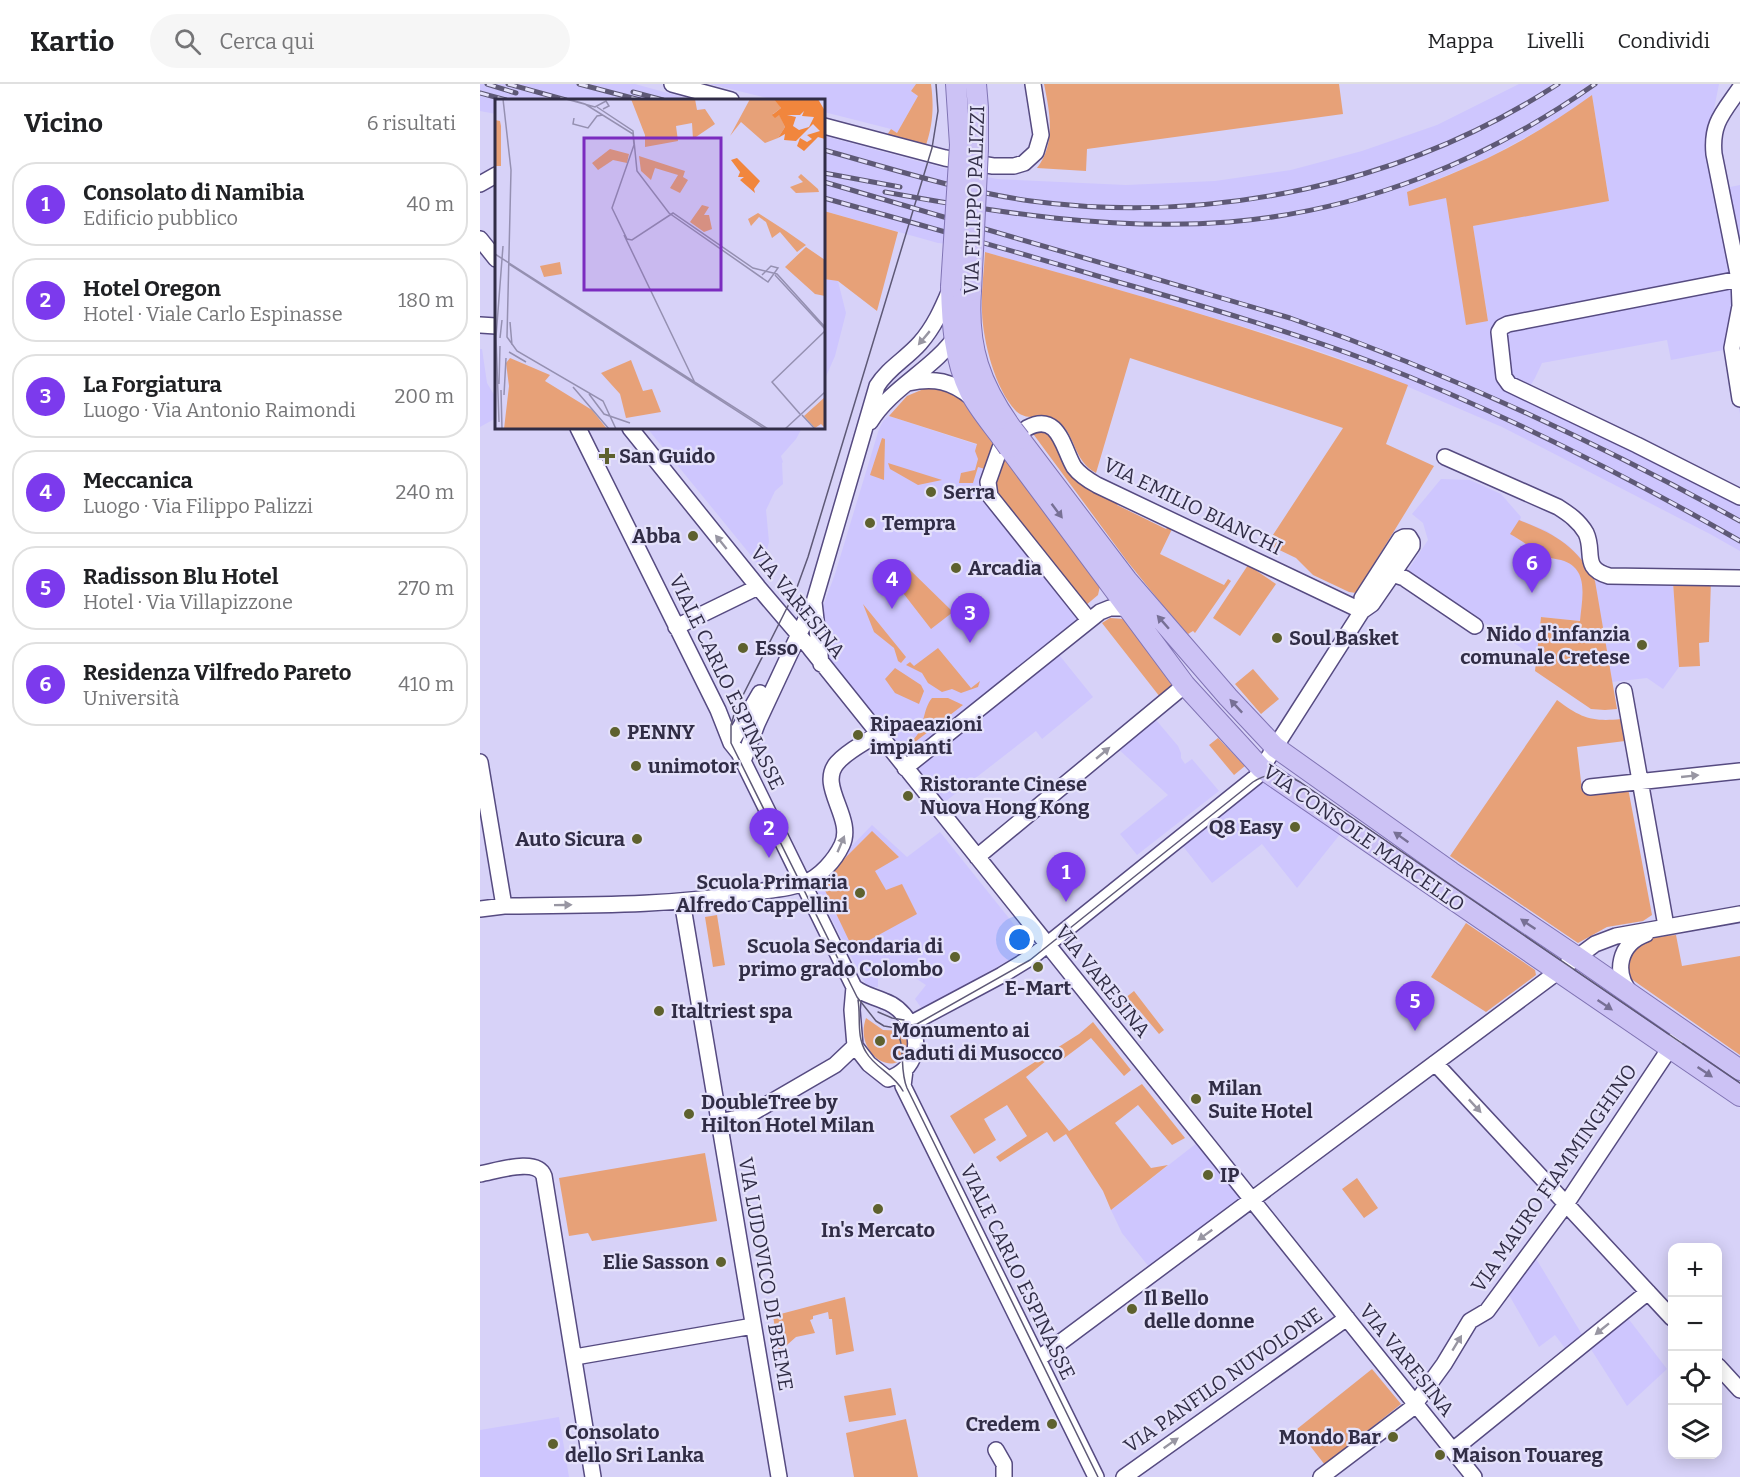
<!DOCTYPE html>
<html lang="it">
<head>
<meta charset="utf-8">
<style>
  body { margin:0; font-family:Bitter,serif; background:#f6f6f6; color:#202124 }
  .controls { position:absolute; right:18px; bottom:18px; display:grid; overflow:hidden; border-radius:12px; box-shadow:0 3px 15px #0003 }
  .controls button { width:54px; height:54px; display:grid; place-items:center; padding:0; border:0; border-bottom:2px solid #e0e0e0; background:#fff; color:#202124; font:30px sans-serif }
  .you { position:absolute; left:540px; top:856px; width:21px; height:21px; margin:-15px; border:4px solid #fff; border-radius:50%; background:#1a73e8; box-shadow:0 0 0 9px #1a73e833 }
  .badge { display:grid; place-items:center; width:39px; height:39px; border-radius:50%; background:#7c3aed; color:#fff; font-size:20px; font-weight:700 }
  .pin { position:absolute; translate:-50% -50px; filter:drop-shadow(0 2px 3px #0008) }
  .pin::after { content:''; position:absolute; top:32px; width:21px; height:18px; background:inherit; clip-path:polygon(0 0,100% 0,50% 100%) }
  .list { margin:0; padding:0; list-style:none }
  h2 { display:flex; justify-content:space-between; align-items:center; height:78px; margin:0; padding:0 24px; font-size:26px }
  h2 small { font-size:20px; font-weight:400; color:#757577 }
  .list li { display:grid; grid-template-columns:39px 1fr auto; gap:18px; align-items:center; box-sizing:border-box; height:84px; margin:0 12px 12px; padding:0 12px; border:2px solid #e0e0e0; border-radius:24px }
  .list b { display:block; font-size:22px; white-space:nowrap }
  .list p { margin:0; font-size:20px; white-space:nowrap; color:#757577 }
  .list em { font-size:20px; font-style:normal; color:#757577 }
  .icon { flex:none; width:33px; height:33px; fill:none; stroke:currentColor; stroke-width:2; stroke-linecap:round; stroke-linejoin:round }
  .map { position:relative; flex:none; width:1260px; height:1393px; overflow:hidden }
  header { display:flex; align-items:center; gap:36px; box-sizing:border-box; height:84px; padding:0 30px; background:#fff; border-bottom:2px solid #e0e0e0 }
  header strong { font-size:28px }
  nav { display:flex; gap:33px; margin-inline-start:auto; font-size:21px }
  .search { width:420px; height:54px; background:#f6f6f6; display:flex; align-items:center; gap:15px; box-sizing:border-box; padding:0 21px; border-radius:33px; color:#757577; font-size:22px }
  main { display:flex }
  aside { flex:1; background:#fff }
  .map>svg:first-child { display:block }
</style>
</head>
<body>
<header>
<strong>Kartio</strong>
<div class="search"><svg class="icon" aria-label="search" viewBox="0 0 24 24"><circle cx="10" cy="10" r="6"/><path d="M15 15l6 6"/></svg>Cerca qui</div>
<nav><a>Mappa</a><a>Livelli</a><a>Condividi</a></nav>
</header>
<main>
<aside>
<h2>Vicino<small>6 risultati</small></h2>
<ul class="list">
<li><span class="badge">1</span><div><b>Consolato di Namibia</b><p>Edificio pubblico</p></div><em>40 m</em></li>
<li><span class="badge">2</span><div><b>Hotel Oregon</b><p>Hotel · Viale Carlo Espinasse</p></div><em>180 m</em></li>
<li><span class="badge">3</span><div><b>La Forgiatura</b><p>Luogo · Via Antonio Raimondi</p></div><em>200 m</em></li>
<li><span class="badge">4</span><div><b>Meccanica</b><p>Luogo · Via Filippo Palizzi</p></div><em>240 m</em></li>
<li><span class="badge">5</span><div><b>Radisson Blu Hotel</b><p>Hotel · Via Villapizzone</p></div><em>270 m</em></li>
<li><span class="badge">6</span><div><b>Residenza Vilfredo Pareto</b><p>Università</p></div><em>410 m</em></li>
</ul>
</aside>
<div class="map">
<svg width="1260" height="1393" viewBox="0 0 1260 1393">
  <rect width="100%" height="100%" fill="#d7d2f8"/>
  <path fill="#cec6fe" fill-rule="evenodd" d="M0,0H155L213,16H16V30L0,27Z
    M230,0H436L431,7L438,12L417,49L411,45L344,28V16H295Z
    M1039,0H1239L1234,25L1240,105L1260,101V330L1249,265L1191,276L1187,256L1062,279L1055,294L1044,312L1203,390L1260,421V467L1230,450L1022,343L870,278L798,253L667,214L480,161L458,159L344,127V52L463,84L517,95L646,101L735,97L811,86L882,67L957,41ZM1112,11L1129,116L993,142L1008,236L987,241L966,114L927,108L1008,74L1079,35Z
    M344,195L358,197L366,229L355,272L344,297Z
    M0,265H2L7,299L16,314V334L0,343Z
    M409,332L522,369L513,399L612,531L424,682L342,580L338,536L355,490L399,345L403,337Z
    M167,344H322L316,355L301,372L303,378L302,379L303,400L295,407L286,426L289,458L282,485Z
    M961,395L990,396L1021,410L1041,433L1040,436L1067,447L1088,461L1100,473L1115,497L1193,498L1199,583L1183,605L1167,594L1132,598L1122,539L1061,533L1056,574L928,486L948,456L943,439L932,430Z
    M576,567L613,613L562,655L556,647L457,724L426,685Z
    M671,630L698,662L701,669V674L705,680L712,675L739,707L657,771L640,750L688,711L634,661Z
    M785,695L865,744L817,804L782,760L732,799L698,756Z
    M392,741L427,773L460,748L552,863L442,925L435,915L446,901L429,890V888L419,884L418,886L398,884V903H387L334,801Z
    M722,1055L771,1116L673,1188L642,1149L631,1126Z
    M1052,1168L1106,1257L1090,1271L1075,1251L1059,1263L1025,1204Z
    M1144,1229L1187,1285L1147,1322L1107,1259Z
    M79,1333L89,1393H0V1346Z"/>
  <path fill="#e7a178" d="M436,0H451C454,22 453,40 446,61L407,51L411,45L417,49L438,12L431,7Z
    M564,0H859L863,30L607,65L606,87L557,84C576,59 570,29 564,0Z
    M1112,11L1129,117L993,142L1008,237L986,241L966,114L929,122L927,108C954,97 982,86 1008,74C1045,56 1079,35 1112,11Z
    M344,127L418,148L397,227L358,197L344,195Z
    M505,168C647,208 790,247 928,301L906,360L954,382L876,509L869,508L833,491L816,474L787,460L863,344L650,274L616,389C593,376 596,352 579,338C566,328 548,339 536,327C515,305 503,257 502,228C501,208 504,188 505,168Z
    M446,304C483,303 496,333 515,359L512,364L505,385L498,383L493,399H479L481,389L495,386L498,375L495,367L497,360L409,332L427,312Z
    M551,347L572,348L587,378L639,414L637,421L686,445L689,441L693,443L680,470L744,501L748,495L751,497L715,549L713,547L708,550L701,544L647,477Z
    M402,354L405,355L404,396L390,391Z
    M522,369L620,502L618,511L605,522L515,410L513,399Z
    M408,379L462,396L438,401L410,385Z
    M1039,436C1075,450 1097,462 1115,497L1137,625L1125,626L1111,625L1055,587L1061,533L1100,537C1102,514 1110,484 1081,476C1077,475 1074,475 1071,474C1057,469 1043,457 1030,450Z
    M768,481L796,500L760,552L733,534Z
    M428,484L473,528L451,545L413,496Z
    M1231,496L1229,558L1219,559L1220,582L1199,583L1193,498Z
    M383,520L426,573L421,579L418,577L414,564L394,548Z
    M630,534L644,535L693,599L692,603L680,613L622,539Z
    M458,564L491,604L500,597L498,603L481,609L472,605L462,608L448,599L442,589L426,581L430,578L434,582Z
    M415,584L441,601L444,607L439,620L415,609L405,595Z
    M773,585L799,615L781,630L755,600Z
    M452,614H468L483,621L435,658L433,656C445,645 442,626 452,614Z
    M1077,616C1101,634 1112,638 1141,635L1145,657L1097,663L1102,706L1106,710L1148,704L1172,831L1163,837L1127,843L1098,859L970,772Z
    M738,654L765,682L754,691L729,661Z
    M392,747L419,773L395,787L406,806L422,800L437,830L373,865L341,798Z
    M237,831L245,881L233,883L225,833Z
    M986,839L1055,886L1056,891L1006,928L951,893Z
    M1196,851L1202,882L1260,872V971L1150,894C1144,877 1154,860 1171,854C1179,852 1188,852 1196,851Z
    M654,907L684,946L679,950L659,926L647,922L638,926L635,922Z
    M386,934L403,946L427,947C433,1005 371,976 386,934Z
    M613,938L651,986L644,992L611,954L583,975L577,968L546,993L589,1047L662,1000L705,1054L692,1061L658,1021L635,1039L671,1084L688,1081L631,1126L623,1107L586,1050L574,1058L567,1048L520,1078L516,1073L547,1052L527,1021L504,1035L516,1056L494,1070L470,1032L599,950Z
    M225,1069L237,1137L112,1157L108,1149L89,1152L79,1094Z
    M877,1094L898,1124L884,1134L862,1105Z
    M365,1213L374,1267L356,1271L352,1235H349L348,1228L333,1232V1235L330,1236L335,1249L316,1253L299,1268L293,1232Z
    M892,1285L921,1320L845,1381L817,1345Z
    M411,1304L416,1331L369,1338L364,1312Z
    M426,1335L438,1393H374L366,1349Z"/>
  <g fill="none" stroke-linecap="round" stroke-linejoin="round">
    <g stroke="#564b81" stroke-width="18">
      <path id="minor" d="M192,0L251,16
        M1260,4C1243,29 1231,39 1234,70L1259,195L1260,222L1252,264L1260,315
        M344,42L465,74L513,82H534L544,79L556,68L561,51L553,0
        M0,100L16,91
        M0,155L16,175
        M1259,195L1028,240L1022,243L1019,248L1024,293L1029,300L1157,361L1260,413
        M0,241L16,242
        M428,299C454,293 472,297 492,314
        M390,338C412,302 455,285 478,249
        M98,344L238,626L251,659L259,669L374,903L372,926L375,962L389,980L408,995C420,991 430,983 434,970C441,949 424,924 404,917C393,912 384,911 374,903
        M150,344L278,503L330,564L994,1393
        M547,344C579,327 583,365 594,383C600,391 608,396 617,401L882,527
        M520,364L508,398L510,412L609,536
        M965,373L1078,423C1089,430 1099,437 1106,449C1115,468 1101,484 1129,492L1260,494
        M906,488L924,494L995,542
        M334,518L341,580
        M196,543L278,503
        M1144,607L1186,842
        M251,659L280,609
        M263,677L277,640L334,518L397,302C408,284 426,275 440,259C454,243 462,225 470,206
        M0,678L24,822
        M425,684L620,528L630,524H649
        M1110,703L1260,687
        M497,773L705,601
        M202,817L299,1393
        M0,825L24,822C108,821 192,822 275,808C290,806 309,805 324,799C340,793 355,776 362,761C375,734 337,702 357,679C367,667 385,659 397,650
        M1151,910C1133,888 1139,860 1166,850
        M430,940L522,891L553,872L776,693L882,527L892,520L932,462V458L929,453H924L920,455L882,514V527
        M955,979L1192,1234
        M425,986L423,1002L616,1393
        M239,1038L267,1032L355,981L375,962
        M0,1090C17,1087 57,1073 64,1092L113,1393
        M95,1273L273,1242
        M558,1275L1115,860L1136,852L1260,830
        M1238,1282L1260,1306
        M516,1366L524,1380V1393
        M973,1366L1168,1208
        M644,1393L867,1234
        M841,1393L932,1324L964,1280L990,1237L1007,1227L1086,1120L1202,946"/>
    </g>
    <g stroke="#8074b4" stroke-width="22">
      <path id="major" d="M476,0L480,61
        M496,0L498,24V65
        M471,203C472,239 474,275 490,308C498,324 511,339 522,354
        M491,207C487,263 500,301 533,346
        M540,355L647,496L748,613L795,663L971,788L1097,873L1260,986
        M529,364L705,601L781,684L1260,1012"/>
    </g>
    <use href="#minor" stroke="#fff" stroke-width="15"/>
    <use href="#major" stroke="#ccc2f5" stroke-width="20"/>
    <path stroke="#5e5976" stroke-width="1.5" d="M456,0L458,27L452,64L328,473L316,506L255,627L251,641V659L377,913L396,937L404,942L416,944L437,940L550,876L773,698C788,688 804,688 820,698L1260,999
      M378,916C381,933 376,952 386,968C395,984 414,990 423,1007
      M398,928L412,934L424,936
      M412,940C428,958 418,983 427,1004L618,1393"/>
    <g stroke="#5e5976" stroke-width="5">
      <path id="rail" d="M7,0L36,9
        M28,0L86,16
        M99,0L160,16
        M153,8L183,16
        M0,9L26,16
        M344,66C412,85 481,107 551,117C732,141 925,100 1078,0
        M344,89L420,103
        M344,98L810,234C966,288 1115,357 1260,437
        M405,108C519,129 634,147 749,138C882,127 1006,77 1115,0
        M344,114C442,141 540,169 638,198C723,222 809,247 892,278C1019,327 1142,389 1260,457"/>
    </g>
    <use href="#rail" stroke="#e4e1fa" stroke-width="3" stroke-dasharray="9" stroke-linecap="butt"/>
    <g stroke="#8074b4" stroke-width="22" stroke-linecap="butt">
      <path id="major-bridge" d="M471,203L480,61
        M491,207L498,65
        M533,346L540,355
        M522,354L529,364"/>
    </g>
    <use href="#major-bridge" stroke="#ccc2f5" stroke-width="20"/>
  </g>
  <defs><path id="oneway-solid" d="M-6-.8H1V-3.2L6.5 0L1 3.2V.8H-6Z" transform="scale(1.5)"/></defs>
  <g fill="#9896a2">
    <use href="#oneway-solid" transform="translate(444 254) rotate(130)"/>
    <use href="#oneway-solid" transform="translate(241 458) rotate(-129)"/>
    <use href="#oneway-solid" transform="translate(623 669) rotate(-40)"/>
    <use href="#oneway-solid" transform="translate(1210 692) rotate(-6)"/>
    <use href="#oneway-solid" transform="translate(361 760) rotate(-67)"/>
    <use href="#oneway-solid" transform="translate(83 821) rotate(-1)"/>
    <use href="#oneway-solid" transform="translate(995 1022) rotate(47)"/>
    <use href="#oneway-solid" transform="translate(725 1151) rotate(144)"/>
    <use href="#oneway-solid" transform="translate(1122 1245) rotate(141)"/>
    <use href="#oneway-solid" transform="translate(977 1259) rotate(-59)"/>
    <use href="#oneway-solid" transform="translate(691 1359) rotate(-35)"/>
  </g>
  <g fill="#777095">
    <use href="#oneway-solid" transform="translate(577 427) rotate(53)"/>
    <use href="#oneway-solid" transform="translate(683 538) rotate(-131)"/>
    <use href="#oneway-solid" transform="translate(756 622) rotate(-133)"/>
    <use href="#oneway-solid" transform="translate(921 753) rotate(-145)"/>
    <use href="#oneway-solid" transform="translate(1048 840) rotate(-146)"/>
    <use href="#oneway-solid" transform="translate(1125 921) rotate(34)"/>
    <use href="#oneway-solid" transform="translate(1225 988) rotate(34)"/>
  </g>
  <g fill="#5e612e" stroke="#e4e1fa" stroke-width="2">
    <path d="M124 363h6v6h6v6h-6v6h-6v-6h-6v-6h6z"/>
    <circle cx="451" cy="408" r="6"/>
    <circle cx="390" cy="439" r="6"/>
    <circle cx="213" cy="452" r="6"/>
    <circle cx="476" cy="484" r="6"/>
    <circle cx="797" cy="554" r="6"/>
    <circle cx="1162" cy="561" r="6"/>
    <circle cx="263" cy="564" r="6"/>
    <circle cx="135" cy="648" r="6"/>
    <circle cx="378" cy="651" r="6"/>
    <circle cx="156" cy="682" r="6"/>
    <circle cx="428" cy="712" r="6"/>
    <circle cx="815" cy="743" r="6"/>
    <circle cx="157" cy="755" r="6"/>
    <circle cx="380" cy="809" r="6"/>
    <circle cx="475" cy="873" r="6"/>
    <circle cx="558" cy="883" r="6"/>
    <circle cx="179" cy="927" r="6"/>
    <circle cx="400" cy="957" r="6"/>
    <circle cx="716" cy="1015" r="6"/>
    <circle cx="209" cy="1030" r="6"/>
    <circle cx="728" cy="1091" r="6"/>
    <circle cx="398" cy="1125" r="6"/>
    <circle cx="241" cy="1178" r="6"/>
    <circle cx="652" cy="1225" r="6"/>
    <circle cx="572" cy="1340" r="6"/>
    <circle cx="913" cy="1353" r="6"/>
    <circle cx="73" cy="1360" r="6"/>
    <circle cx="960" cy="1371" r="6"/>
  </g>
  <g text-anchor="middle" dominant-baseline="central" stroke-width="4.5" stroke-linejoin="round" paint-order="stroke">
    <g font-size="20" fill="#312d46" stroke="#e4e1fa">
      <text transform="translate(494 116) rotate(-88)">VIA FILIPPO PALIZZI</text>
      <text transform="translate(713 422) rotate(26)">VIA EMILIO BIANCHI</text>
      <text transform="translate(318 518) rotate(51)">VIA VARESINA</text>
      <text transform="translate(247 598) rotate(64)">VIALE CARLO ESPINASSE</text>
      <text transform="translate(884 754) rotate(35)">VIA CONSOLE MARCELLO</text>
      <text transform="translate(623 897) rotate(51)">VIA VARESINA</text>
      <text transform="translate(1074 1094) rotate(-55)">VIA MAURO FIAMMINGHINO</text>
      <text transform="translate(538 1188) rotate(64)">VIALE CARLO ESPINASSE</text>
      <text transform="translate(286 1190) rotate(80)">VIA LUDOVICO DI BREME</text>
      <text transform="translate(927 1276) rotate(51)">VIA VARESINA</text>
      <text transform="translate(743 1296) rotate(-35)">VIA PANFILO NUVOLONE</text>
    </g>
    <g font-size="20" font-weight="bold" fill="#312d46" stroke="#e4e1fa" text-anchor="start">
      <text x="139" y="372">San Guido</text>
      <text x="463" y="408">Serra</text>
      <text x="402" y="439">Tempra</text>
      <text x="201" y="452" text-anchor="end">Abba</text>
      <text x="488" y="484">Arcadia</text>
      <text x="1150" y="550" text-anchor="end">Nido d'infanzia<tspan x="1150" dy="23">comunale Cretese</tspan></text>
      <text x="809" y="554">Soul Basket</text>
      <text x="275" y="564">Esso</text>
      <text x="390" y="640">Ripaeazioni<tspan x="390" dy="23">impianti</tspan></text>
      <text x="147" y="648">PENNY</text>
      <text x="168" y="682">unimotor</text>
      <text x="440" y="700">Ristorante Cinese<tspan x="440" dy="23">Nuova Hong Kong</tspan></text>
      <text x="803" y="743" text-anchor="end">Q8 Easy</text>
      <text x="145" y="755" text-anchor="end">Auto Sicura</text>
      <text x="368" y="798" text-anchor="end">Scuola Primaria<tspan x="368" dy="23">Alfredo Cappellini</tspan></text>
      <text x="463" y="862" text-anchor="end">Scuola Secondaria di<tspan x="463" dy="23">primo grado Colombo</tspan></text>
      <text x="558" y="904" text-anchor="middle">E-Mart</text>
      <text x="191" y="927">Italtriest spa</text>
      <text x="412" y="946">Monumento ai<tspan x="412" dy="23">Caduti di Musocco</tspan></text>
      <text x="728" y="1004">Milan<tspan x="728" dy="23">Suite Hotel</tspan></text>
      <text x="221" y="1018">DoubleTree by<tspan x="221" dy="23">Hilton Hotel Milan</tspan></text>
      <text x="740" y="1091">IP</text>
      <text x="398" y="1146" text-anchor="middle">In's Mercato</text>
      <text x="229" y="1178" text-anchor="end">Elie Sasson</text>
      <text x="664" y="1214">Il Bello<tspan x="664" dy="23">delle donne</tspan></text>
      <text x="560" y="1340" text-anchor="end">Credem</text>
      <text x="85" y="1348">Consolato<tspan x="85" dy="23">dello Sri Lanka</tspan></text>
      <text x="901" y="1353" text-anchor="end">Mondo Bar</text>
      <text x="972" y="1371">Maison Touareg</text>
    </g>
  </g>
  <g transform="translate(15 15)">
    <rect width="330" height="330" fill="#d7d2f8"/>
    <path d="M136,0H200L202,11L210,10L220,25L198,40L197,24L181,27L183,42L150,48V36ZM255,0L282,1L286,9L278,15H284L290,28L283,39L270,44L246,23L235,37ZM0,21L5,22L6,27V67H0ZM115,50L134,55L132,64L118,61L103,71L97,64ZM144,57L190,72L188,78L193,81L185,94L175,89L183,76L160,69L156,81L146,72ZM306,75L323,90L324,93L301,94L295,88L308,83L303,78ZM207,106L214,108L209,116H214L217,130L209,133L195,123ZM263,114L291,132L311,146L302,153L285,133L277,139L271,123L264,118L256,127L253,120ZM311,148L330,161V197L320,195L290,168ZM65,163L67,175L49,178L45,167ZM15,259L55,276L50,282L97,311L112,330H9L14,287L11,264ZM136,261L148,292L157,290L166,313L131,319L125,295L106,274ZM330,298V329L326,325L320,329L309,317Z" fill="#e7a178"/>
    <path d="M279,0H323L330,12V40L323,38L309,52L302,47L305,39L312,43L317,40L312,36L325,32L318,25L301,42L289,41L290,35L283,39L290,28L284,16L280,19L277,16L286,9ZM309,12L307,17L319,18L314,28L304,31L298,27L301,18L292,16H305ZM242,59L265,82L259,90L260,94L245,81L249,78H243L245,73L236,61Z" fill="#f1863d" fill-rule="evenodd"/>
    <path fill="none" stroke="#9590b1" stroke-width="1.5" d="M8,0L16,71L12,238L22,252L108,302L121,330M71,0L100,8L111,2L114,7L108,10M73,0L90,5L138,35L139,46L117,109L132,140L137,141L178,114L258,169L282,175L330,228M102,8L138,32L142,72L174,114L273,183L283,169L276,167L267,176M79,19L78,25L93,29L102,17L108,16M129,136L201,286M0,155L273,330M14,165L270,330M280,176L330,230M15,223L17,246M5,239L7,221M14,253L31,263M4,285L5,247M78,288L114,330M6,291L7,330M94,295L109,315L135,324M9,296L11,259M305,315L277,283L330,232M307,316L320,330M4,323L1,238L8,147M290,330L330,293"/>
    <path fill="#7b2cbf" fill-opacity="0.15" stroke="#7b2cbf" stroke-width="3" d="M89,39H226V191H89Z"/>
    <rect width="330" height="330" fill="none" stroke="#312d46" stroke-width="3"/>
  </g>
</svg>
<div class="controls">
<button>+</button>
<button>−</button>
<button><svg class="icon" aria-label="locate" viewBox="0 0 24 24"><circle cx="12" cy="12" r="6"/><path d="M12 2v4M12 18v4M2 12h4M18 12h4"/></svg></button>
<button><svg class="icon" aria-label="layers" viewBox="0 0 24 24"><path d="M12 4l9 5-9 5-9-5zM3 14l9 5 9-5"/></svg></button>
</div>
<div class="you"></div>
<div class="pin badge" style="left:586px;top:818px">1</div>
<div class="pin badge" style="left:289px;top:774px">2</div>
<div class="pin badge" style="left:490px;top:559px">3</div>
<div class="pin badge" style="left:412px;top:525px">4</div>
<div class="pin badge" style="left:935px;top:947px">5</div>
<div class="pin badge" style="left:1052px;top:509px">6</div>
</div>
</main>
</body>
</html>
